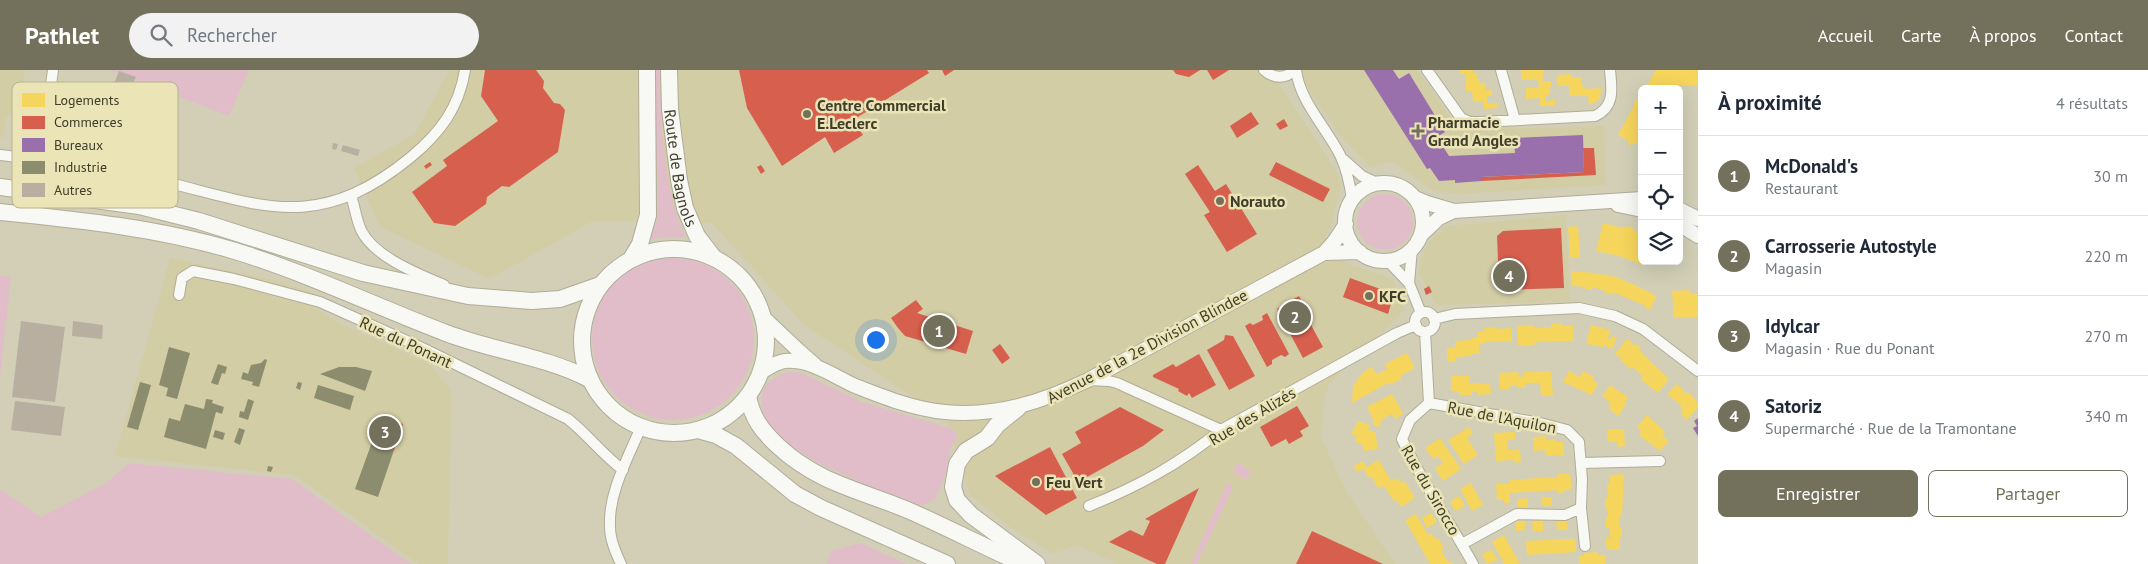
<!DOCTYPE html>
<html lang="fr">
<head>
<meta charset="utf-8">
<style>
  body { margin:0; font-family:"PT Sans",sans-serif; background:#f2f2f3; color:#1f2937 }
  .controls { position:absolute; right:15px; top:15px; display:grid; overflow:hidden; border-radius:8px; box-shadow:0 5px 20px #0002 }
  .controls button { width:45px; height:45px; display:grid; place-items:center; padding:0; border:0; border-bottom:1px solid #e0e1e3; background:#fff; color:#1f2937; font:25px sans-serif }
  .you { position:absolute; left:875px; top:269px; width:18px; height:18px; margin:-12px; border:4px solid #fff; border-radius:50%; background:#1a73e8; box-shadow:0 0 0 8px #1a73e833 }
  .badge { display:grid; place-items:center; width:32px; height:32px; border-radius:50%; background:#73705b; color:#fff; font-size:16px; font-weight:700 }
  .pin { position:absolute; translate:-50% -50%; border:2px solid #fff; box-shadow:0 1px 5px #0006 }
  .list { margin:0; padding:0; list-style:none }
  h2 { display:flex; justify-content:space-between; align-items:center; height:65px; margin:0; padding:0 20px; font-size:21px }
  h2 small { font-size:16px; font-weight:400; color:#747a83 }
  .list li { display:grid; grid-template-columns:32px 1fr auto; gap:15px; align-items:center; box-sizing:border-box; height:80px; padding:0 20px; border-top:1px solid #e0e1e3 }
  .list b { display:block; font-size:19px; white-space:nowrap }
  .list p { margin:0; font-size:16px; white-space:nowrap; color:#747a83 }
  .list em { font-size:16px; font-style:normal; color:#747a83 }
  .actions { display:flex; gap:10px; padding:15px 20px }
  .actions a { flex:1; padding:11px 0; border:1px solid #73705b; border-radius:8px; text-align:center; font-size:18px; color:#73705b }
  .actions .main { background:#73705b; color:#fff }
  .icon { flex:none; width:28px; height:28px; fill:none; stroke:currentColor; stroke-width:2; stroke-linecap:round; stroke-linejoin:round }
  .map { position:relative; flex:none; width:1698px; height:494px; overflow:hidden }
  header { display:flex; align-items:center; gap:30px; box-sizing:border-box; height:70px; padding:0 25px; background:#73705b; color:#fff }
  header strong { font-size:24px }
  nav { display:flex; gap:28px; margin-inline-start:auto; font-size:18px }
  .search { width:350px; height:45px; background:#f2f2f3; display:flex; align-items:center; gap:12px; box-sizing:border-box; padding:0 18px; border-radius:28px; color:#747a83; font-size:19px }
  main { display:flex }
  aside { flex:1; background:#fff }
  .map>svg:first-child { display:block }
</style>
</head>
<body>
<header>
<strong>Pathlet</strong>
<div class="search"><svg class="icon" aria-label="search" viewBox="0 0 24 24"><circle cx="10" cy="10" r="6"/><path d="M15 15l6 6"/></svg>Rechercher</div>
<nav><a>Accueil</a><a>Carte</a><a>À propos</a><a>Contact</a></nav>
</header>
<main>
<div class="map">
<svg width="1698" height="494" viewBox="0 0 1698 494">
  <rect width="100%" height="100%" fill="#d2cfb6"/>
  <path fill="#d3cda5" d="M0,0H26L15,37L5,50L4,68L0,67Z
    M449,0H1270L1338,104L1341,117L1335,136L1333,152L1325,167L1346,193L1392,208L1405,240L1329,314L1324,330L1321,367L1346,421L1395,494H1117L1078,475L1053,484L1014,460L970,425L946,349L805,256L712,153L593,151L489,209L379,156L354,98L415,64Z
    M1296,0H1417L1457,57L1492,59L1604,56L1606,115L1459,124L1434,121L1392,92L1370,97L1340,65Z
    M1566,145L1570,232L1436,235L1419,203L1422,186L1429,172L1446,156Z
    M170,188L273,210L312,222L313,237L345,256L428,293L451,320L448,494H418L295,405L115,386Z"/>
  <path fill="#e1bdc9" d="M109,0H249L229,46Z
    M654,0H659C662,55 662,117 686,168L668,167L649,170L658,147Z
    M1357 152a28 28 0 1 1 56 0a28 28 0 1 1-56 0Z
    M592 269a81 81 0 1 1 162 0a81 81 0 1 1-162 0Z
    M0,206L11,207L0,307Z
    M787,302L802,303L862,332L953,359L958,366L950,380L946,403L936,428L923,436C884,420 759,383 762,330C762,313 773,308 787,302Z
    M1238,392L1251,402L1247,409L1233,403Z
    M129,393L292,409L411,494H0V419L41,447L105,414Z
    M1227,413L1233,417L1197,494H1191Z
    M860,473L907,494H827L831,481Z"/>
  <path fill="#f6d55c" d="M1460,0H1473V4H1477V9H1480V13H1485V20H1492V26H1487V34L1497,33V38L1484,39V31H1473L1472,21H1466L1465,4H1460Z
    M1521,0H1544L1542,11H1551V17H1549L1550,25H1545V31L1555,30V36H1540V28L1526,29V18L1539,17L1538,10H1521Z
    M1656,0H1698V15L1674,16L1673,19H1645Z
    M1572,4V7H1581V15H1584L1585,19L1601,18L1600,28L1596,32L1589,34L1588,26H1569V16H1558L1557,5Z
    M1642,25V71L1640,73L1627,75L1629,71L1618,65L1634,36L1633,35L1636,29L1638,31Z
    M1603,153L1623,158L1628,156L1633,158L1632,160L1642,163L1643,195L1619,186L1596,181Z
    M1578,156L1580,187L1570,188L1568,157Z
    M1571,201L1594,203L1616,207L1637,216L1655,225L1656,227L1650,240L1645,238L1646,236L1613,222L1612,225L1606,223V221L1592,217V220L1586,219V217L1572,216Z
    M1690,220V224L1698,223V247L1674,248L1672,221Z
    M1562,253V256H1573L1574,271H1546L1534,273V275L1518,276L1517,256L1534,255V258L1551,257V254Z
    M1591,255L1610,260L1608,269L1610,270L1612,266L1617,268L1612,279L1604,275L1603,277L1586,274Z
    M1498,257V259L1511,258L1512,272L1485,271V273L1479,274V284H1472V286L1455,287V292H1447V278L1455,277V271L1471,270V268L1478,267V262L1485,261L1484,258Z
    M1627,269L1636,276L1637,274L1641,277L1639,279L1643,284L1669,309L1658,323L1641,310L1643,306L1638,302L1633,297L1631,299L1620,290L1622,289L1615,284Z
    M1407,283L1415,298L1400,306L1402,309L1389,315L1388,313L1352,333L1353,316L1363,302L1372,297L1376,304L1382,302L1387,299L1385,294Z
    M1551,301L1553,326H1541L1540,313H1525V318H1518V315L1510,316V319H1500L1499,303L1518,302L1519,307L1524,306V302Z
    M1569,301L1580,307L1583,301L1594,307L1593,311L1598,313L1592,325L1563,312Z
    M1451,306H1469V313L1490,314L1491,324L1478,325V321L1472,322V325H1459V321H1451Z
    M1677,314L1686,323L1691,324L1698,334V338L1686,350L1681,344L1683,341L1680,338L1682,336L1667,324Z
    M1610,315L1628,327L1625,332L1627,333L1618,346L1610,340L1611,338L1608,335L1610,332L1602,326Z
    M1392,324L1403,343L1396,349L1392,344L1381,350L1380,357L1374,356L1373,349L1367,337Z
    M1647,345L1665,362L1662,365L1669,371L1660,381L1639,365L1641,361L1637,357Z
    M1358,351L1370,355L1368,360L1375,362L1378,379L1364,381L1362,374L1355,372L1357,366L1351,364Z
    M1469,357L1473,364L1467,368L1478,385L1464,394L1448,370Z
    M1607,359H1624L1625,376L1618,377V371L1608,372Z
    M1515,362V369L1507,370L1508,380H1520L1521,392L1515,393L1514,390L1496,391L1494,363Z
    M1545,366V370L1556,369L1557,372L1563,371L1564,385L1546,386L1545,380L1534,381L1533,367Z
    M1440,368L1461,399L1443,411L1435,398L1443,393L1438,386L1433,389L1425,378Z
    M1379,390L1391,411L1398,408L1402,413L1405,411L1415,428L1401,437L1397,430L1394,431L1384,416L1378,418L1372,407L1369,408L1364,399L1357,402L1354,396L1363,391L1366,397Z
    M1557,404H1570L1572,419L1565,420V422L1558,423V420L1510,423V433H1504V430H1497L1496,414H1510L1509,410L1557,407Z
    M1624,404L1622,446H1619V457H1622V467L1619,468L1620,480H1607L1606,468H1610V457H1606V447H1608V439H1605V429L1608,428L1607,413H1610V405Z
    M1471,413L1483,435L1472,441L1460,419Z
    M1459,426L1465,436L1455,441L1450,431Z
    M1541,427H1552V436H1542Z
    M1528,428V437H1518L1517,429Z
    M1431,443L1437,452L1427,458L1422,448Z
    M1416,444L1428,465L1431,463L1435,469L1438,468L1444,478L1441,480L1448,492L1451,491L1453,494H1430L1405,450Z
    M1556,449H1567L1568,460H1557Z
    M1543,450V461H1533L1532,451Z
    M1515,451H1525V460L1516,461Z
    M1504,465L1510,476L1520,494H1502L1504,493L1492,472Z
    M1563,469H1575L1576,482L1527,485L1526,471Z
    M1491,480L1498,490L1487,494L1482,484Z
    M1598,482V485H1605V494H1579V486H1584V483Z"/>
  <path fill="#d6604d" d="M485,0H536L544,11L543,18L554,33L560,34L565,40L558,82L509,117L502,116L487,127L486,134L455,156L434,153L412,122L447,96L443,90L498,51L481,26Z
    M739,0H927L929,3L853,50L863,65L834,83L825,67L782,96L747,38Z
    M942,0H954L945,6Z
    M1173,0H1200L1189,7L1176,4Z
    M1207,0H1229L1213,10Z
    M1251,42L1259,54L1237,68L1230,56Z
    M1284,49L1288,56L1280,60L1276,54Z
    M1583,78H1594L1596,105L1481,111V107L1584,102Z
    M430,92L432,95L426,99L424,96Z
    M1276,92L1330,119L1323,132L1269,105Z
    M761,95L765,101L761,104L757,97Z
    M1198,95L1215,121L1226,114L1257,164L1227,182L1204,145L1210,142L1185,104Z
    M1561,158L1564,218L1504,220L1499,215L1497,166L1503,161Z
    M1350,208L1394,224L1388,244L1343,227Z
    M1429,216L1432,222L1426,225L1424,219Z
    M1299,226L1305,238L1304,242L1323,277L1303,288L1277,239L1281,237L1284,238L1285,234Z
    M916,230L923,239L917,243L973,261L966,284L905,266L898,258L891,248Z
    M1267,243L1289,284L1285,287L1281,285L1272,290V294L1267,297L1245,256L1250,253L1253,255L1263,250L1262,246Z
    M1225,265L1233,266L1255,306L1229,320L1207,280L1224,270Z
    M1000,274L1010,288L1002,294L992,280Z
    M1199,284L1216,315L1192,328L1189,323L1187,326L1178,321L1179,319L1153,307V305L1173,294L1176,297Z
    M1297,336L1309,356L1300,361L1303,366L1289,374L1286,369L1271,377L1260,357Z
    M1120,337L1164,360L1143,376L1078,412L1062,384L1081,373L1075,362Z
    M381,346L403,354L394,380L372,372Z
    M1050,377L1077,428L1046,445L995,406Z
    M1199,418L1165,494H1157L1109,472L1130,460L1143,466L1150,451L1145,449Z
    M1312,461L1383,494H1296Z"/>
  <path fill="#9970ab" d="M1364,0H1393L1399,9L1409,3L1445,62L1437,67L1449,86L1515,83L1514,68L1583,65L1584,102L1481,107V111L1455,113V110L1439,111L1430,98L1427,99Z
    M1698,348V366L1693,358L1697,356L1694,351Z"/>
  <path fill="#8c8c6e" d="M169,277L190,283L177,329L166,326L168,318L159,315Z
    M265,289L267,290L259,317L252,315L253,312L241,309L243,302L248,304L251,295L261,293Z
    M218,294L227,297L225,304L222,303L218,315L211,313Z
    M339,297H356L372,301L365,321L320,304Z
    M140,312L151,315L138,360L127,357Z
    M298,312L302,313L300,320L296,318Z
    M318,315L354,326L350,340L314,328Z
    M206,329L213,330L212,333L224,337L222,344L216,342L206,379L164,367L169,348L180,351L185,334L204,339Z
    M248,329L254,331L248,350L239,347L240,341L244,342Z
    M239,358L245,360L240,375L234,372Z
    M215,360L225,363L223,370L213,367Z
    M372,372L394,380L378,427L355,419Z
    M268,396L273,397L271,402L267,401Z"/>
  <path fill="#b8afa0" d="M119,1L136,7L129,24L146,29L140,47L122,41L124,36L122,35L127,23L118,20L115,26L110,24Z
    M333,73L338,74L336,80L332,79Z
    M343,75L360,80L358,86L341,81Z
    M21,251L65,257L55,332L12,327Z
    M73,251L103,255L102,269L72,266Z
    M15,331L65,337L61,366L11,360Z"/>
  <g fill="none" stroke-linecap="round" stroke-linejoin="round">
    <g stroke="#afac99" stroke-width="12">
      <path id="minor" d="M1264,0C1274,9 1285,9 1295,0
        M1296,0C1300,32 1326,57 1340,85C1347,99 1350,115 1352,130
        M1427,0L1461,48L1470,52H1481L1595,46C1615,37 1612,19 1610,0
        M1501,0L1515,50
        M0,85C46,91 93,96 139,106C251,129 309,171 411,87C440,63 459,38 465,0
        M41,90L53,0
        M1344,90L1362,106L1377,113
        M351,126C355,137 356,149 361,160C374,187 418,204 444,215
        M1387,190L1409,213L1421,243
        M1409,213L1412,179
        M179,225L182,208L193,201L234,209L320,232L416,275L568,349C588,365 603,385 623,400
        M1415 252a10 10 0 1 1 20 0a10 10 0 1 1-20 0Z
        M1434,249L1455,244L1579,238L1615,246L1643,259L1698,301
        M1425,262L1429,333L1410,350L1402,369C1422,413 1450,452 1473,494
        M1089,310L1109,311L1117,313L1221,360
        M1429,333L1540,353L1567,360L1579,372L1582,409L1581,438L1565,445L1517,444L1462,474
        M1581,393L1660,391
        M1089,436C1139,416 1179,394 1221,360L1397,263L1416,255
        M1581,438L1585,476
        M621,494C616,483 610,470 610,457C608,423 628,388 641,357"/>
    </g>
    <g stroke="#afac99" stroke-width="16">
      <path id="secondary" d="M1345 152a39 39 0 1 1 78 0a39 39 0 1 1-78 0Z
        M1415,128L1427,133L1454,141L1642,129
        M1618,135L1642,140
        M1679,139L1698,149
        M1679,154L1698,166
        M1422,164L1439,148L1454,141
        M1324,183L1360,182
        M763,247L799,281L815,295
        M761,302C768,298 776,292 785,291C810,289 832,305 853,315C883,327 913,339 945,342C996,347 1042,332 1088,310L1324,183L1334,172L1346,154"/>
    </g>
    <g stroke="#afac99" stroke-width="18">
      <g id="primary">
        <path id="s1" d="M669,0L670,39L679,110L685,138L697,166L714,188"/>
        <path d="M0,117L139,136L199,151L363,203L468,226L532,231L560,229L600,215"/>
        <path d="M0,142C79,150 159,158 235,181C307,203 375,236 446,263C493,281 544,286 589,309"/>
        <circle cx="674" cy="271" r="92"/>
        <path d="M631,189L640,174L648,145L647,0"/>
        <path d="M748,326C752,348 762,361 778,376C819,414 861,420 910,441C948,458 985,477 1023,494"/>
        <path d="M1018,338L997,355L987,368L966,381L957,394L953,417L957,430L971,445L1037,494"/>
        <path d="M698,360L716,365L736,376L795,424L821,438L947,494"/>
      </g>
    </g>
    <use href="#minor" stroke="#f8f8f4" stroke-width="10"/>
    <use href="#secondary" stroke="#f8f8f4" stroke-width="14"/>
    <use href="#primary" stroke="#f8f8f4" stroke-width="16"/>
  </g>
  <g fill="#73705b" stroke="#ebe4b7" stroke-width="2">
    <circle cx="807" cy="44" r="5"/>
    <path d="M1415.5 53.5h5v5h5v5h-5v5h-5v-5h-5v-5h5z"/>
    <circle cx="1220" cy="131" r="5"/>
    <circle cx="1369" cy="226" r="5"/>
    <circle cx="1036" cy="412" r="5"/>
  </g>
  <g text-anchor="middle" dominant-baseline="central" stroke-width="5" stroke-linejoin="round" paint-order="stroke">
    <g font-size="16" font-weight="bold" fill="#403d2a" stroke="#ebe4b7" text-anchor="start">
      <text x="817" y="35">Centre Commercial<tspan x="817" dy="18">E.Leclerc</tspan></text>
      <text x="1428" y="52">Pharmacie<tspan x="1428" dy="18">Grand Angles</tspan></text>
      <text x="1230" y="131">Norauto</text>
      <text x="1379" y="226">KFC</text>
      <text x="1046" y="412">Feu Vert</text>
    </g>
    <g font-size="16" fill="#403d2a" stroke="#ebe4b7">
      <text stroke="none"><textPath href="#s1" startOffset="99">Route de Bagnols</textPath></text>
      <text transform="translate(406 272) rotate(25)">Rue du Ponant</text>
      <text transform="translate(1147 276) rotate(-28)">Avenue de la 2e Division Blindee</text>
      <text transform="translate(1252 346) rotate(-31)">Rue des Alizés</text>
      <text transform="translate(1502 347) rotate(11)">Rue de l'Aquilon</text>
      <text transform="translate(1431 420) rotate(60)">Rue du Sirocco</text>
    </g>
  </g>
  <rect x="12" y="12" width="166" height="126" rx="8" fill="#ebe4b7" stroke="#b8b28d" stroke-width="1"/>
  <rect x="22" y="23" width="23" height="14" fill="#f6d55c"/>
  <rect x="22" y="46" width="23" height="13" fill="#d6604d"/>
  <rect x="22" y="68" width="23" height="14" fill="#9970ab"/>
  <rect x="22" y="91" width="23" height="13" fill="#8c8c6e"/>
  <rect x="22" y="113" width="23" height="14" fill="#b8afa0"/>
  <g font-size="14" fill="#403d2a">
    <text x="54" y="35">Logements</text>
    <text x="54" y="57">Commerces</text>
    <text x="54" y="80">Bureaux</text>
    <text x="54" y="102">Industrie</text>
    <text x="54" y="125">Autres</text>
  </g>
</svg>
<div class="controls">
<button>+</button>
<button>−</button>
<button><svg class="icon" aria-label="locate" viewBox="0 0 24 24"><circle cx="12" cy="12" r="6"/><path d="M12 2v4M12 18v4M2 12h4M18 12h4"/></svg></button>
<button><svg class="icon" aria-label="layers" viewBox="0 0 24 24"><path d="M12 4l9 5-9 5-9-5zM3 14l9 5 9-5"/></svg></button>
</div>
<div class="you"></div>
<div class="pin badge" style="left:939px;top:261px">1</div>
<div class="pin badge" style="left:1295px;top:247px">2</div>
<div class="pin badge" style="left:385px;top:362px">3</div>
<div class="pin badge" style="left:1509px;top:206px">4</div>
</div>
<aside>
<h2>À proximité<small>4 résultats</small></h2>
<ul class="list">
<li><span class="badge">1</span><div><b>McDonald's</b><p>Restaurant</p></div><em>30 m</em></li>
<li><span class="badge">2</span><div><b>Carrosserie Autostyle</b><p>Magasin</p></div><em>220 m</em></li>
<li><span class="badge">3</span><div><b>Idylcar</b><p>Magasin · Rue du Ponant</p></div><em>270 m</em></li>
<li><span class="badge">4</span><div><b>Satoriz</b><p>Supermarché · Rue de la Tramontane</p></div><em>340 m</em></li>
</ul>
<div class="actions"><a class="main">Enregistrer</a><a>Partager</a></div>
</aside>
</main>
</body>
</html>
